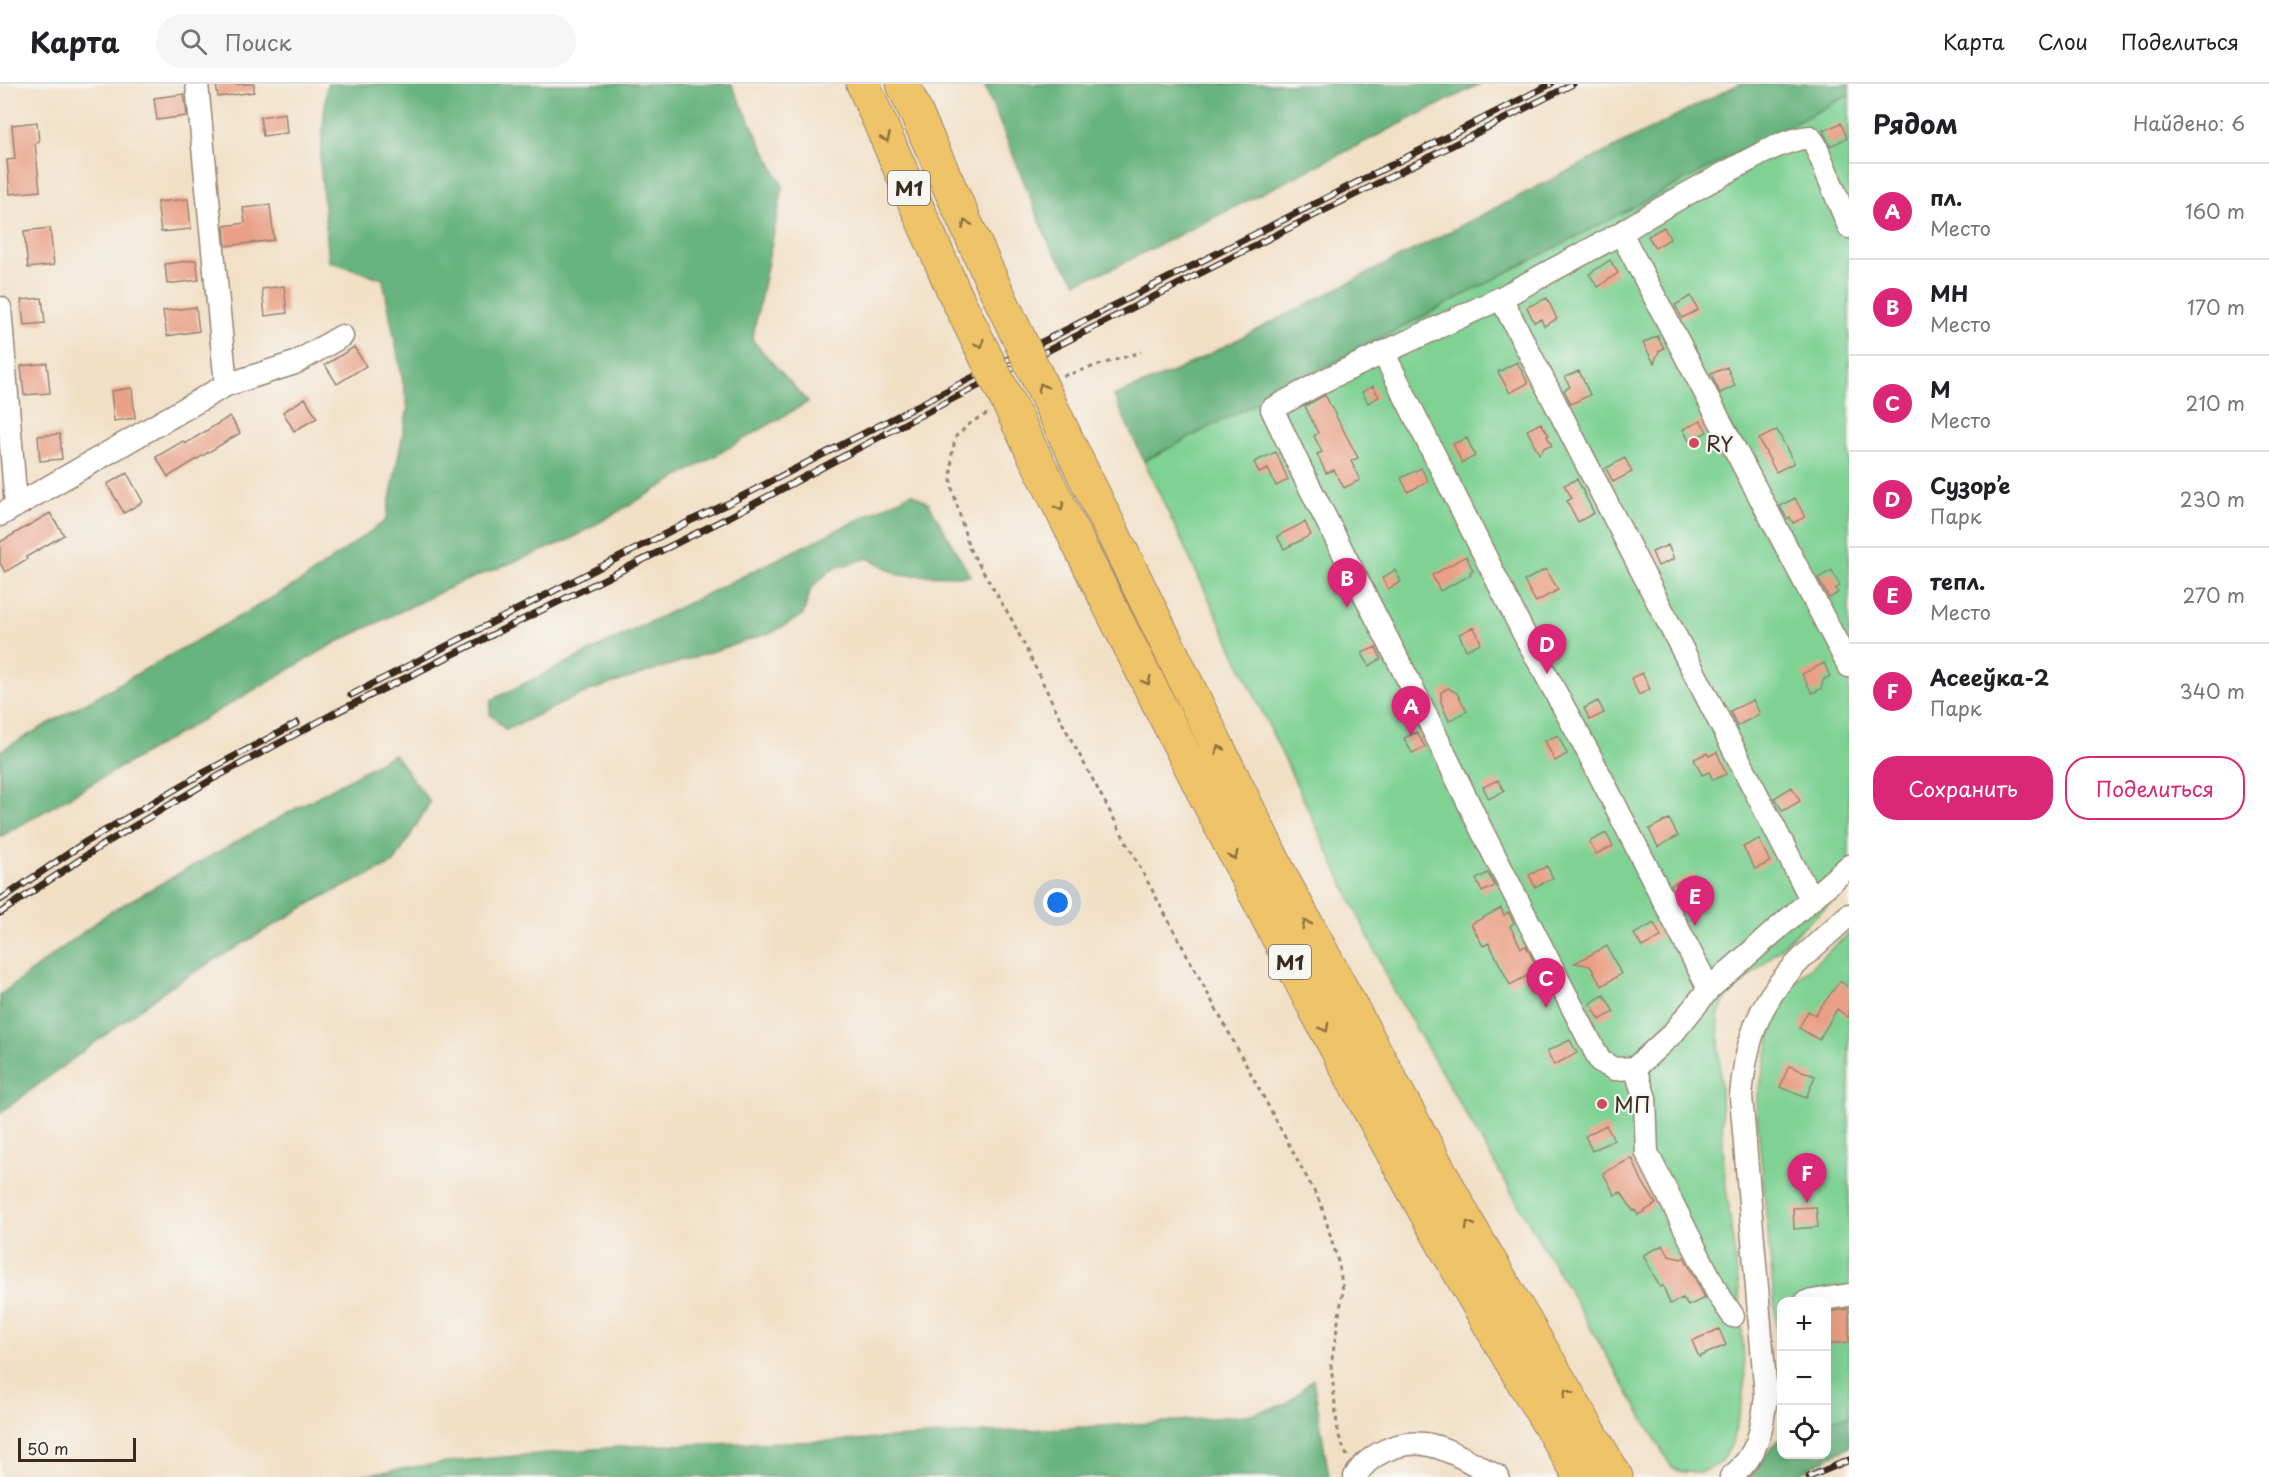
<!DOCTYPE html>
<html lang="ru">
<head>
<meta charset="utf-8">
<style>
  body { margin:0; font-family:"Playpen Sans",sans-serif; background:#f6f6f6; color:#202124 }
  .controls { position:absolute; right:18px; bottom:18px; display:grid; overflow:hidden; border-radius:12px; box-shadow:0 6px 24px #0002 }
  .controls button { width:54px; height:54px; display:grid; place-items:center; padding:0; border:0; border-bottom:2px solid #e0e0e0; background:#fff; color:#202124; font:30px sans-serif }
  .scale { position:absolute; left:18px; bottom:15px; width:118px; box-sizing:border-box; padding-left:6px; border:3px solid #3b2a1e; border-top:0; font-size:16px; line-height:21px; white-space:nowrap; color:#3b2a1e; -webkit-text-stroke:4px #f6f6f2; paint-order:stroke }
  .you { position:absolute; left:1058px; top:819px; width:21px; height:21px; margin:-15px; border:4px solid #fff; border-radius:50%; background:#1a73e8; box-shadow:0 0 0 9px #1a73e833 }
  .badge { display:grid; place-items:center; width:39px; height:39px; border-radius:50%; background:#db2777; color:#fff; font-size:20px; font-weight:700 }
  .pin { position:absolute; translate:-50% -50px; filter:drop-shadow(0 2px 3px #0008) }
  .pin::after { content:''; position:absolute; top:32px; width:21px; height:18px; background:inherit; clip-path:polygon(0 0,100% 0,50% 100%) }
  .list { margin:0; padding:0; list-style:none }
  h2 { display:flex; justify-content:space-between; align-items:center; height:78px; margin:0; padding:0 24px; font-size:26px }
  h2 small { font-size:20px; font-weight:400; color:#757577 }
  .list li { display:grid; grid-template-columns:39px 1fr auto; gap:18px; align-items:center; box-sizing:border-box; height:96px; padding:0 24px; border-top:2px solid #e0e0e0 }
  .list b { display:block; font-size:22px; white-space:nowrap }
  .list p { margin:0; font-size:20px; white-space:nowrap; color:#757577 }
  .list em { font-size:20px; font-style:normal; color:#757577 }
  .actions { display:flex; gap:12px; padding:18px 24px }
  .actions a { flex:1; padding:14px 0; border:2px solid #db2777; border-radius:24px; text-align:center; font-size:21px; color:#db2777 }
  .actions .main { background:#db2777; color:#fff }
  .icon { flex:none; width:33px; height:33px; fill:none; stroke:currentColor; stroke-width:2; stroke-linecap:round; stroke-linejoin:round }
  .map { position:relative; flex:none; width:1849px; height:1393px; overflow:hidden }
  header { display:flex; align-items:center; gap:36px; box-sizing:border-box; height:84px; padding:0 30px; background:#fff; border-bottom:2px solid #e0e0e0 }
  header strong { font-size:28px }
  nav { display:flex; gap:33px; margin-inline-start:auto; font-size:21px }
  .search { width:420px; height:54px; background:#f6f6f6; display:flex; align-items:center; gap:15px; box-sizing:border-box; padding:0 21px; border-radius:33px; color:#757577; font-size:22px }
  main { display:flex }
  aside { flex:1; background:#fff }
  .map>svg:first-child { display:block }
</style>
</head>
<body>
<header>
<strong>Карта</strong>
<div class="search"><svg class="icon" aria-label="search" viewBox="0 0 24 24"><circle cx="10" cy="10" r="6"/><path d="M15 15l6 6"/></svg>Поиск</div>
<nav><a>Карта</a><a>Слои</a><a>Поделиться</a></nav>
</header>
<main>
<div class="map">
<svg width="1849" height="1393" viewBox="0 0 1849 1393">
  <rect width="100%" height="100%" fill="#f6f6f2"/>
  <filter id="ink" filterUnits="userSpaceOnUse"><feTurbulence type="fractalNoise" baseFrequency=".0167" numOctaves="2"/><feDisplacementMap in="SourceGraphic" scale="12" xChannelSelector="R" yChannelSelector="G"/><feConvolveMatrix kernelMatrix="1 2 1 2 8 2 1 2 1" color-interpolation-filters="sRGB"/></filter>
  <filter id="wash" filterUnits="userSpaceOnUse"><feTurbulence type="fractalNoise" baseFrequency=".008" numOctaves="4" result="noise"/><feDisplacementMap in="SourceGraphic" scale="24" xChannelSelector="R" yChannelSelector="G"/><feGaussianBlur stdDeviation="1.35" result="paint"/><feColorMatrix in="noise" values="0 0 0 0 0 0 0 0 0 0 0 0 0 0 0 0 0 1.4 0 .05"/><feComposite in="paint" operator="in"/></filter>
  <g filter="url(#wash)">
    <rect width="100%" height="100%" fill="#f2e0c6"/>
    <path fill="#7fd294" stroke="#5d7e59" stroke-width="1.5" d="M1849,11V803L1794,851L1725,916L1718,932L1724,1085L1740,1215L1745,1294L1741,1325L1731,1361L1721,1379L1701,1388H1682L1672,1384L1393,905L1144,377Z
      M1849,849V1333L1827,1335L1826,1218H1782L1781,1292L1756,1020L1776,928L1796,896Z"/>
    <path fill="#67b47e" stroke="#516f4e" stroke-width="1.5" d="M327,0H731L783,103L752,256L808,318L567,457L457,500L335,559L0,753V667L302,497L386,436L408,324L383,195L329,177L320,78Z
      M984,0H1480L1111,185L1077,198L1051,164Z
      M1739,0H1849V11L1144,377L1114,312L1178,286Z
      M912,409L929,420L970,492L899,491L868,474L832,485L811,504L803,531L773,548L586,608L506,646L490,630L491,616Z
      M394,670L430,718L394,779L318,815L171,902L0,1029V911L110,828Z
      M1313,1295L1329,1393H348L448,1378L629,1362L837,1357L1155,1339L1247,1331L1287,1320Z
      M1849,1333V1363L1791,1393H1748L1781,1353L1782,1370H1826L1827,1335Z"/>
    <g id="blocks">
      <path fill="#eaa086" d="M216,0H254V8L218,13Z
        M184,10L187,32L157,36L154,14Z
        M285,29L287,49L263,52L260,33Z
        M37,38L39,58L35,59L40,107L10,110L7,76L15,75L12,41Z
        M1841,39L1847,54L1830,62L1823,47Z
        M188,115L191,145L161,148L157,118Z
        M270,121L274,156L226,162L224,142L245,139L243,124Z
        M1664,143L1670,155L1655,164L1648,152Z
        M50,144L54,181L28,184L24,147Z
        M196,176L199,196L167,200L165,180Z
        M1610,176L1618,189L1598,203L1589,190Z
        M284,202L287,229L265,232L262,205Z
        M1691,212L1698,226L1682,234L1675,221Z
        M42,214L45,239L24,241L21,216Z
        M1547,214L1557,235L1544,242L1541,235L1534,238L1527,223Z
        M196,223L199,247L167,252L163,227Z
        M1657,252L1664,264L1659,267L1654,279L1643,259Z
        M354,263L366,282L337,300L325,281Z
        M1517,278L1528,299L1510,309L1498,288Z
        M47,279L50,309L24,311L21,282Z
        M1727,283L1735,302L1720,309L1711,290Z
        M1579,287L1590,311L1571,320L1564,306L1570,303L1565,293Z
        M1373,302L1379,313L1368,319L1362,308Z
        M132,304L135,334L114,337L111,307Z
        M1325,311L1358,374L1351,377L1360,396L1344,404L1334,386L1326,389L1317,370L1322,368L1314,352L1318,349L1305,322Z
        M305,314L317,334L294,347L283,328Z
        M230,332L240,349L168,393L156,373L183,357L185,360Z
        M1701,337L1707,348L1689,357L1683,345Z
        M1541,339L1549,351L1547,352L1552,362L1545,363L1539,370L1527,346Z
        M1777,346L1794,379L1776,388L1759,355Z
        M60,350L62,375L40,377L38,352Z
        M1467,354L1475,372L1462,379L1453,360Z
        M1276,368L1288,396L1276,402L1268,385L1259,389L1254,378Z
        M1625,374L1632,388L1613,398L1606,384Z
        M1421,384L1428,397L1408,408L1401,394Z
        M127,389L143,418L124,429L107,400Z
        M1577,395L1594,429L1578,438L1567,417L1572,414L1564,401Z
        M1795,414L1805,433L1793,439L1790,433L1787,435L1780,422Z
        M50,429L64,451L26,473L27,475L5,488L0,479V458Z
        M1305,438L1311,451L1284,465L1277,452Z
        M1668,461L1674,475L1658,482L1652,468Z
        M1466,472L1473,487L1470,488L1471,491L1440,507L1432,491Z
        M1546,485L1558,506L1536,518L1524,497Z
        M1395,486L1401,498L1388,505L1382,494Z
        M1832,486L1840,502L1835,505L1838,509L1829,514L1818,494Z
        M1474,543L1481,559L1466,566L1459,550Z
        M1376,563L1381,575L1369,582L1362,569Z
        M1824,579L1830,592L1823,596L1821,605L1812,609L1802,590Z
        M1642,589L1650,605L1639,611L1631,594Z
        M1448,604L1457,609L1467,627L1449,637L1441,618V608Z
        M1753,616L1760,630L1737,642L1730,627Z
        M1598,617L1604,629L1590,636L1584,624Z
        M1417,648L1425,663L1412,669L1404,654Z
        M1558,651L1567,670L1555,677L1545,657Z
        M1717,668L1726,690L1713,696L1709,688L1702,691L1694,675L1707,669L1709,672Z
        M1498,696L1504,707L1489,715L1483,703Z
        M1792,703L1800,717L1783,727L1774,714Z
        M1669,735L1678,752L1658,763L1649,745Z
        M1606,749L1613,762L1596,770L1589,758Z
        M1759,755L1770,778L1755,785L1743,763Z
        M1547,782L1553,794L1535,803L1529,791Z
        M1488,789L1495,802L1482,808L1476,795Z
        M1693,790L1699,802L1677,813L1671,801Z
        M1501,824L1504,831L1508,828L1514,839L1510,842L1521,864L1526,862L1538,886L1510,901L1489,859L1483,862L1471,840Z
        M1654,839L1661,853L1642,863L1634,850Z
        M1607,862L1621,890L1602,902L1590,882L1575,879Z
        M1840,897L1849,904V934L1837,925L1819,956L1799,944L1808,927L1815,931Z
        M1604,911L1614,928L1600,936L1590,919Z
        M1570,956L1577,969L1554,981L1547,967Z
        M1789,982L1815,992L1806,1014L1780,1003Z
        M1606,1041L1614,1056L1592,1067L1585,1052Z
        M1632,1074L1642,1097L1656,1120L1638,1131L1635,1126L1633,1127L1621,1108L1615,1111L1603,1089Z
        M1816,1123L1818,1143L1794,1145L1793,1124Z
        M1663,1161L1669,1172L1681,1175L1684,1173L1705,1214L1688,1222L1683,1214L1670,1220L1663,1202L1660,1203L1643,1171Z
        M1849,1225V1258L1829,1260L1827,1228Z
        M1719,1245L1726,1261L1699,1273L1692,1257Z"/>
    </g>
  </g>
  <g filter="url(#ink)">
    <use href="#blocks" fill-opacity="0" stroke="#968572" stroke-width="1.5"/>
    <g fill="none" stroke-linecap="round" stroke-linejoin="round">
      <g stroke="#968572" stroke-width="25">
        <path id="minor" d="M197,0L226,301
          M1621,149C1656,126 1692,107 1729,87C1754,74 1781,56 1810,53L1815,60L1849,143
          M1501,214L1621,149L1849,582
          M0,224L16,422
          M1383,268L1527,556L1588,668L1709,905L1849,782
          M0,431L226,301L295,279L342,252
          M1709,905L1673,949L1635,984L1614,985L1600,977L1483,749L1422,623L1304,392L1272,325L1327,295L1501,214L1811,815
          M1635,984L1645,1014L1647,1069L1718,1210L1733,1232
          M1806,1218L1849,1211
          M1355,1393C1368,1370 1398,1357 1424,1360C1448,1363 1477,1382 1498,1393
          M1731,1393C1759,1371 1762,1345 1766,1312L1741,1012C1749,917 1782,891 1849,831"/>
      </g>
      <g stroke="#968572" stroke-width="35">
        <path id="highway" d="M863,0L954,208
          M903,0L990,193
          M1067,356L1283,796L1467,1138L1616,1393
          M1034,371C1207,716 1377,1064 1581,1393"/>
      </g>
      <path stroke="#968572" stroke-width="3" stroke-dasharray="4.5 4.5" stroke-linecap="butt" d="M1063,292L1141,268
        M987,330L973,337L956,352L952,369L951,400L969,464L1012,536L1065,644L1321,1120L1339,1181L1343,1207L1331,1281L1338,1350L1347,1372"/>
      <use href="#minor" stroke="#fff" stroke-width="22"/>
      <use href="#highway" stroke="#efc469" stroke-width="33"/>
      <g stroke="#3b2a1e" stroke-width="7">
        <path id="rail" d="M351,611L692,436L727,420L977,291L1551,0
          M0,816L87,757L203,689L297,639
          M0,829L96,765L211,696L331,631L729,433L917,333L1573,0
          M1809,1393L1849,1376"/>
      </g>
      <use href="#rail" stroke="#f6f6f2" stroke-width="4.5" stroke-dasharray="14" stroke-linecap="butt"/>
      <g stroke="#968572" stroke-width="35" stroke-linecap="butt">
        <path id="highway-bridge" d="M990,193L1067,356
          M954,208L1034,371"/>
      </g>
      <use href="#highway-bridge" stroke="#efc469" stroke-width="33"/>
    </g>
    <defs><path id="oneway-chevron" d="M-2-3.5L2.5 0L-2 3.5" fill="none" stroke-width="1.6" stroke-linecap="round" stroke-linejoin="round" transform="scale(1.5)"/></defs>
    <g stroke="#8c6f40">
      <use href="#oneway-chevron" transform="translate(886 54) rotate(66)"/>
      <use href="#oneway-chevron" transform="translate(966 140) rotate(-114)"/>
      <use href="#oneway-chevron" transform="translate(980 260) rotate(64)"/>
      <use href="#oneway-chevron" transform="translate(1042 303) rotate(-115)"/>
      <use href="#oneway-chevron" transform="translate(1060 423) rotate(63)"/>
      <use href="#oneway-chevron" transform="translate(1147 597) rotate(63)"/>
      <use href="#oneway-chevron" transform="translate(1219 665) rotate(-116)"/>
      <use href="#oneway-chevron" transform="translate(1234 772) rotate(63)"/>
      <use href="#oneway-chevron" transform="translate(1306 840) rotate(-118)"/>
      <use href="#oneway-chevron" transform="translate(1325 944) rotate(62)"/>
      <use href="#oneway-chevron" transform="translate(1469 1141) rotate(-120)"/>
      <use href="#oneway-chevron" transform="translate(1567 1309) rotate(-120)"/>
    </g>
  </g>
  <g fill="#d1495b" stroke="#f6f6f2" stroke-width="2">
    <circle cx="1694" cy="359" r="6"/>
    <circle cx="1602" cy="1020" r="6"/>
  </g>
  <g text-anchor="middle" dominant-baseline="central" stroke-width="4.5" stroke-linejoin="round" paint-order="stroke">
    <g fill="#f6f6f2" stroke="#73675e" stroke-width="1.5">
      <rect x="888" y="87" width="42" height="34" rx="4.5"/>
      <rect x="1269" y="861" width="42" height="34" rx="4.5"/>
    </g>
    <g font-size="20" font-weight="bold" fill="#3b2a1e">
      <text x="909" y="104">М1</text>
      <text x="1290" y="878">М1</text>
    </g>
    <g font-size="21" fill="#3b2a1e" stroke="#f6f6f2" text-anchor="start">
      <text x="1706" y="359">RY</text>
      <text x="1614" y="1020">МП</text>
    </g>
  </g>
</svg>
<div class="controls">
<button>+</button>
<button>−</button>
<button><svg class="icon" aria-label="locate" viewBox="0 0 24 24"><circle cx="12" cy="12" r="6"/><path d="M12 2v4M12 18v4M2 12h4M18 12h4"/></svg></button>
</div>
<div class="scale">50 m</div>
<div class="you"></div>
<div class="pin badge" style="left:1411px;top:652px">A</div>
<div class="pin badge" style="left:1347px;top:524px">B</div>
<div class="pin badge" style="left:1546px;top:924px">C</div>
<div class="pin badge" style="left:1547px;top:590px">D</div>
<div class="pin badge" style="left:1695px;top:842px">E</div>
<div class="pin badge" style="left:1807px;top:1119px">F</div>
</div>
<aside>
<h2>Рядом<small>Найдено: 6</small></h2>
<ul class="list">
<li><span class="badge">A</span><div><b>пл.</b><p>Место</p></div><em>160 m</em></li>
<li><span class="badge">B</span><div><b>МН</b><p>Место</p></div><em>170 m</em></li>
<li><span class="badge">C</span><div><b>М</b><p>Место</p></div><em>210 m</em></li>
<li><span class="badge">D</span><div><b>Сузорʼе</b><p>Парк</p></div><em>230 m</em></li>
<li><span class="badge">E</span><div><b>тепл.</b><p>Место</p></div><em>270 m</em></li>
<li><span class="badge">F</span><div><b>Асееўка-2</b><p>Парк</p></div><em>340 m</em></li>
</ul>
<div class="actions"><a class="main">Сохранить</a><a>Поделиться</a></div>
</aside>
</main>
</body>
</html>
